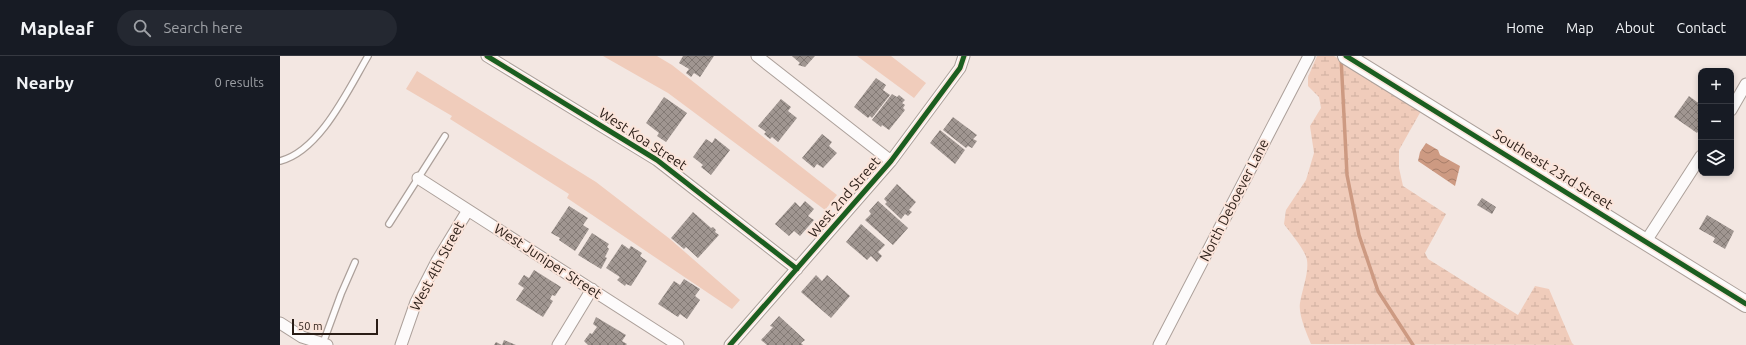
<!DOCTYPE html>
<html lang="en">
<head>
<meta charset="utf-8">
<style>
  body { margin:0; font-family:Ubuntu,sans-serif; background:#242831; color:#f1f3f6 }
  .controls { position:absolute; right:12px; top:12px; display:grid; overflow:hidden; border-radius:8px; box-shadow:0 2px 6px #0003 }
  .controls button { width:36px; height:36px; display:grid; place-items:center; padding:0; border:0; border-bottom:1px solid #363941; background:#171b24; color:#f1f3f6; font:20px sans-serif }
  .scale { position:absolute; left:12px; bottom:10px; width:86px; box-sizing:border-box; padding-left:4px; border:2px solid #2a1d16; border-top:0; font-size:11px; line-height:14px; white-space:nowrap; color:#2a1d16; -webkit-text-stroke:3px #fbe4da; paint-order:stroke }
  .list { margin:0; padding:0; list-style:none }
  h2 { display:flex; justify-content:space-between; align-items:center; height:52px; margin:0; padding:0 16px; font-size:17px }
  h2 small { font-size:13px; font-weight:400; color:#9ea1a6 }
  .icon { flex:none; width:22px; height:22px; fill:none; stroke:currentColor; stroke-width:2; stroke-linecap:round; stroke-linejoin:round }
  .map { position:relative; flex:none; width:1466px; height:289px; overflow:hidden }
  header { display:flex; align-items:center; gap:24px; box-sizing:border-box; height:56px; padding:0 20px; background:#171b24; border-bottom:1px solid #363941 }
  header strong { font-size:19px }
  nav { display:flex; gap:22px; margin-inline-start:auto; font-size:14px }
  .search { width:280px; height:36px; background:#242831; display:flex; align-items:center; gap:10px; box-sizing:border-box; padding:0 14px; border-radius:22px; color:#9ea1a6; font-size:15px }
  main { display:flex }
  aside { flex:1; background:#171b24 }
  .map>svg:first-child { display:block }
</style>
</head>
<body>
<header>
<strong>Mapleaf</strong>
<div class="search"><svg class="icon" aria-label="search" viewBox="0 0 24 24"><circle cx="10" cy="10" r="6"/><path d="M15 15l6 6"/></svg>Search here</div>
<nav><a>Home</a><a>Map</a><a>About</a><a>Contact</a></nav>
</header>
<main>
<aside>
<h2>Nearby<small>0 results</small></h2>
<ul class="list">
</ul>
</aside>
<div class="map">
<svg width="1466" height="289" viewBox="0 0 1466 289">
  <defs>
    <pattern id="wetland-marsh" width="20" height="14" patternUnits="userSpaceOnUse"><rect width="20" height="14" fill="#f0ccbb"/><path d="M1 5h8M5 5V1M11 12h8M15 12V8" fill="none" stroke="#ceafa0"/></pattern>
    <pattern id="water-waves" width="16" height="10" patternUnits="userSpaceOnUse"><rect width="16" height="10" fill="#cd9a82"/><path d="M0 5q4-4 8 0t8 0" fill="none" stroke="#a77d69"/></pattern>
    <pattern id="building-cross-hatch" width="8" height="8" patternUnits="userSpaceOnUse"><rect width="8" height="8" fill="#a09691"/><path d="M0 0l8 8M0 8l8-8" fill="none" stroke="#837a75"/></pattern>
  </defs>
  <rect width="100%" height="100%" fill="#f3e7e2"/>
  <path fill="#f0ccbb" d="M323,0H377L392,9L557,139L545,154L388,37Z
    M577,0H611L646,27L634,42Z
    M137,15L316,126L390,183L460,244L452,253L287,142L289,138L170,63L172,60L126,33Z"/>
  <path fill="url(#wetland-marsh)" d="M1037,0H1054L1141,55L1119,94V112L1123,130L1166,158L1145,197L1148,203L1238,259L1255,230L1269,233L1292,287L1294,289L1031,288C1027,278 1018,258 1020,247C1022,234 1029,217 1027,204C1025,193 1010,177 1004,168L1006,154L1026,124L1034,97L1030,70L1041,52L1039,41L1028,30V21Z"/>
  <path fill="url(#water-waves)" d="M1146,87L1158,94L1160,99L1180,110L1175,130L1138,105L1140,96Z"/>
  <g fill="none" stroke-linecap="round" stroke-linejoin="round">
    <path stroke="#cd9a82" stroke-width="3.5" d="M1061,1L1067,119L1079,179L1098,235L1133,289"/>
  </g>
  <path fill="url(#building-cross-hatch)" d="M403,0H434L420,21L414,17L411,21L406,17L409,13L399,7Z
    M512,0H535L525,11L518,9L520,7Z
    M596,22L606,29L603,34L610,39L592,62L590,60L588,62L574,51Z
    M612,38L617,41L619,39L625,44L622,47L625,49L623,52L625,54L609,74L602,69L601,71L592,64Z
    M1409,40L1421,49V71L1417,77L1394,61Z
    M384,41L407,57L386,86L377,80L379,77L366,67Z
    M501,43L511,51L508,55L517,62L498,86L492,81L490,83L484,78L486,76L478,70Z
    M673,61L697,79L693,83L697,85L692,92L688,90L686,92L663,74Z
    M660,74L685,94L675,108L650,87Z
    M542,78L552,86L549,90L557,97L543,112L537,108L534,112L522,102Z
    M435,82L450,94L431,119L421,111L423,109L413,101L426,83L432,87Z
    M617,128L636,146L629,154L632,156L628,160L625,158L621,163L605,148L607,146L604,143Z
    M1202,142L1216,151L1212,158L1197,149Z
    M525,145L534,153L528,160L534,164L520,180L514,175L509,180L495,168L515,146L520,151Z
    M598,145L628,172L613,189L585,164L591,158L589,155Z
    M289,150L308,162L303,169L309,173L295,195L279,184L280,182L271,177Z
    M413,156L431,172L433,171L436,174L435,176L439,179L418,202L406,191L404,193L391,182Z
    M1427,159L1454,175L1445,193L1433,186L1435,182L1419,173Z
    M581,168L605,189L598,196L602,200L597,206L591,200L587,204L566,186Z
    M312,177L329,188L327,191L329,193L325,201L327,202L321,213L298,199Z
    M342,188L349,193L351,190L362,197L360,200L367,205L351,230L346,228L345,230L337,224L340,221L326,212Z
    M254,214L281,231L275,240L272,239L270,243L273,245L263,261L236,244L244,232L238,228L244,219L249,222Z
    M536,219L542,225L547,219L570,240L551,262L521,236Z
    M404,223L420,233L415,240L420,244L407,263L400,258L398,261L378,248L394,225L400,229Z
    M499,260L525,284L521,287L523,289H487L481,284L493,271L490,270Z
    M316,261L346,279L342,285L347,288L346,289H308L304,285L310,277L312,278L317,271L313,268Z
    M224,284L236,289H214L216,286L222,289Z"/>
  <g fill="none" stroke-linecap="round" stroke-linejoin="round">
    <g stroke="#aca09a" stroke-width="8">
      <path id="lane" d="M0,105C40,95 68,34 88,0
        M109,168L165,80
        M43,287L61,238L75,206"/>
    </g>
    <g stroke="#aca09a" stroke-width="13">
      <path id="street" d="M207,0L377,104L517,213
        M477,0L611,105
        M1451,54L1466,28
        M138,122L398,289
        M1366,185L1421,100
        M0,267L22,281L47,289
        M121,289L136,246L157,205L188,154
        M278,289L312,233
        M450,289L611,105L680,12L684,0
        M879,289L1029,0"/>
    </g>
    <g stroke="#aca09a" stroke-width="18">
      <path id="secondary" d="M1066,0L1466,248"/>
    </g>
    <use href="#lane" stroke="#fdfbfb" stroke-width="5.5"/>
    <use href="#street" stroke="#fdfbfb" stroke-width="11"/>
    <use href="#secondary" stroke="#fdfbfb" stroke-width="16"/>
    <g stroke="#fbe4da" stroke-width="8">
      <path id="cycleway" d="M207,0L377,104L517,213
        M1066,0L1466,248
        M450,289L611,105L680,12L684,0"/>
    </g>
    <use href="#cycleway" stroke="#1b5e20" stroke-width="5"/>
  </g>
  <g text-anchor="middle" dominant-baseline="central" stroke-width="4" stroke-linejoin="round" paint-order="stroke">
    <g font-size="14" fill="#2a1d16" stroke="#fbe4da">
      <text transform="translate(363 83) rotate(33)">West Koa Street</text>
      <text transform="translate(1273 113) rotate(32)">Southeast 23rd Street</text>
      <text transform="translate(564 141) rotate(-49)">West 2nd Street</text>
      <text transform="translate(954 144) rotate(-63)">North Deboever Lane</text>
      <text transform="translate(268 205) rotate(33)">West Juniper Street</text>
      <text transform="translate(157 210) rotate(-62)">West 4th Street</text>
    </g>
  </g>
</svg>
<div class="controls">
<button>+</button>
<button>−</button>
<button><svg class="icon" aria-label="layers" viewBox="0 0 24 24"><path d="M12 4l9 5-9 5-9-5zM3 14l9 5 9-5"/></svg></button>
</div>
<div class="scale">50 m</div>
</div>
</main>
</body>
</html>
